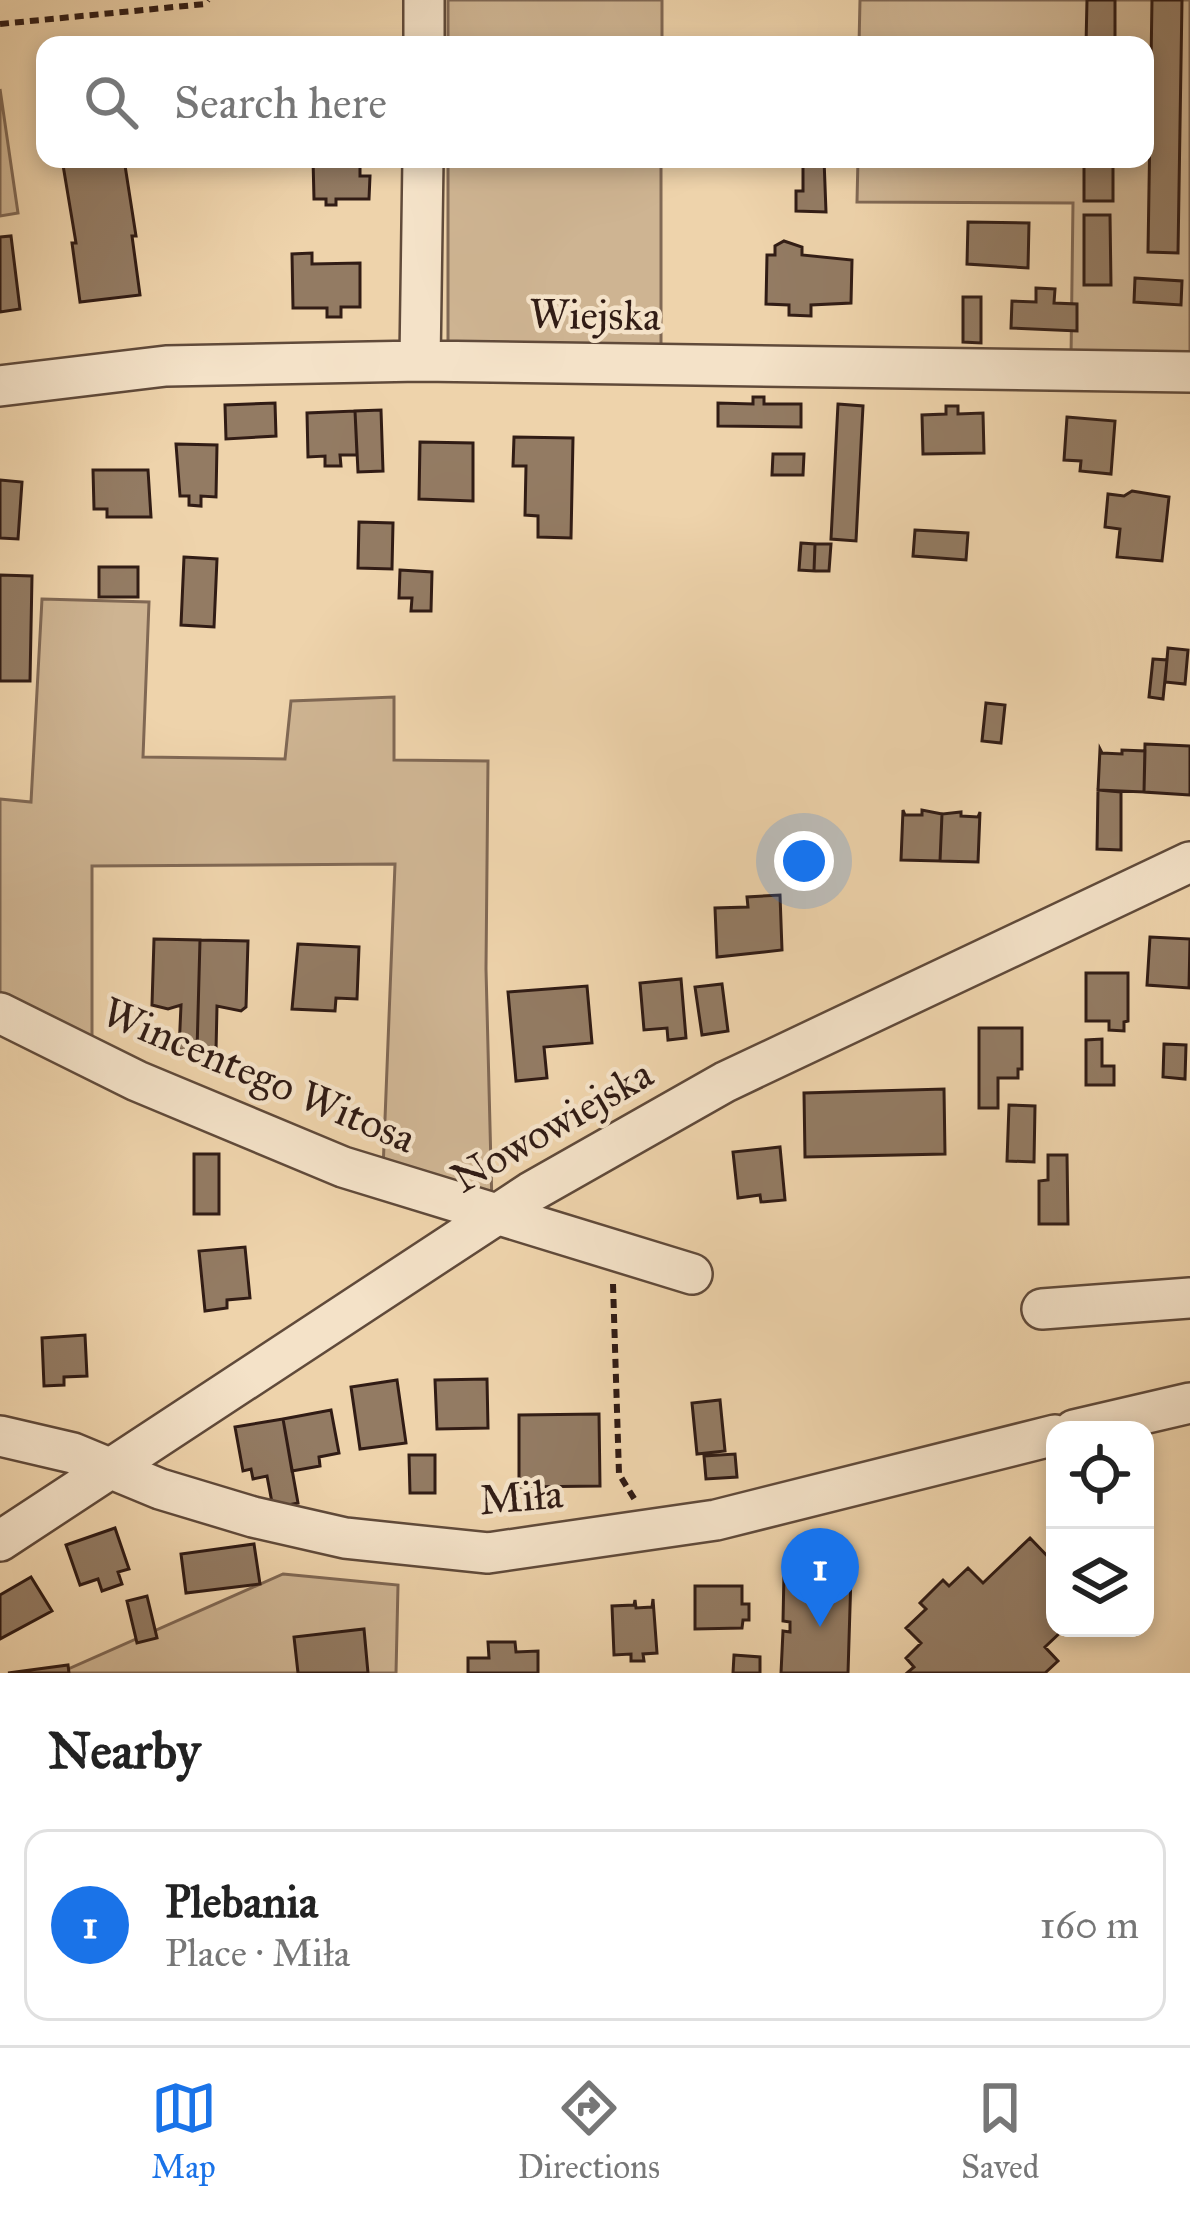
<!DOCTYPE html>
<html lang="en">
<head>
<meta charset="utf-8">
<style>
  body { margin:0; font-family:"IM FELL Great Primer",serif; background:#f2f2f2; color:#222 }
  .controls { position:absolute; right:36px; bottom:36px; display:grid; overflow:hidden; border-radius:24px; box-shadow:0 6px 18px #0003 }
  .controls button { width:108px; height:108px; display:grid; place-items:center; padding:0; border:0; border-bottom:3px solid #e0e0e0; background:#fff; color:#222; font:60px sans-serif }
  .you { position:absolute; left:804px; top:861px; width:42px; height:42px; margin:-30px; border:9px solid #fff; border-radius:50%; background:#1a73e8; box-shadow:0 0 0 18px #1a73e833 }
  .badge { display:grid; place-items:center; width:78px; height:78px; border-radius:50%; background:#1a73e8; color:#fff; font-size:39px; font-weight:700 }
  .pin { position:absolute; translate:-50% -99px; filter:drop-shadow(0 3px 6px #0008) }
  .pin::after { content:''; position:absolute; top:63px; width:42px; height:36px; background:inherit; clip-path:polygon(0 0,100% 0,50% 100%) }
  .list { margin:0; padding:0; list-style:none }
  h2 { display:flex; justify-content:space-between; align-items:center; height:156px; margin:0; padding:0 48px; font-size:51px }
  h2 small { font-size:39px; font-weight:400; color:#767676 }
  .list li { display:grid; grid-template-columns:78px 1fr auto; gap:36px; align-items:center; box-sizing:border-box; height:192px; margin:0 24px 24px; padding:0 24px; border:3px solid #e0e0e0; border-radius:24px }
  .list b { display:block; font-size:45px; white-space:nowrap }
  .list p { margin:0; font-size:39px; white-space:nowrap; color:#767676 }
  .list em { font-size:39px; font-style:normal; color:#767676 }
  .icon { flex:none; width:66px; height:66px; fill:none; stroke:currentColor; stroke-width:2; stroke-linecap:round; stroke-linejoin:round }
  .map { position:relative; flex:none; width:1190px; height:1673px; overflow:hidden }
  .search { position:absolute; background:#fff; box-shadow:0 6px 18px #0003; left:36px; right:36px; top:36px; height:132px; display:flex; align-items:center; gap:30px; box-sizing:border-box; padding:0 42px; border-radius:24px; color:#767676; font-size:45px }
  .sheet { height:372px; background:#fff }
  nav { display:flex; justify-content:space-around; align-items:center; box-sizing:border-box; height:168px; border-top:3px solid #e0e0e0; background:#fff; font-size:33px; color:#767676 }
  nav a { display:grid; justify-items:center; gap:6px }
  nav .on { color:#1a73e8 }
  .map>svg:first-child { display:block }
</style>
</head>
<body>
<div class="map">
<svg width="1190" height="1673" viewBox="0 0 1190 1673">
  <rect width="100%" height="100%" fill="#eed3ab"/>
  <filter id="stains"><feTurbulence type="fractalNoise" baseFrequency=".00167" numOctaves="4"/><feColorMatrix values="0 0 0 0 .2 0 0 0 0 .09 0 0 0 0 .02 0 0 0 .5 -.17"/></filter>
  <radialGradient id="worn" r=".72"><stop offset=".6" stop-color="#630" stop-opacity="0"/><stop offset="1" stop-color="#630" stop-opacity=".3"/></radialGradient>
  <path fill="#ceb492" stroke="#806854" stroke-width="3" d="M448,0H662V45H448Z
    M860,0H1190V357L1071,359L1073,203L857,202L858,159H1145V45H859Z
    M0,89L18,213L0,216Z
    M448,159H661V349L448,355Z
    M42,599L149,602L143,757L285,759L291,701L394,697V760L488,761L486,969L492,1205L383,1170L395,864L92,866V1062L0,1017V799L31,802Z
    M283,1574L398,1585L396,1673H59Z"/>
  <path fill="#937b63" stroke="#311c15" stroke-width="3" d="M1087,0H1115V45H1086Z
    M1152,0H1182L1178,253L1148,252Z
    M62,159H124L136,236H132L140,295L80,302L72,243H76Z
    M313,159H360V176H370L369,199H336V205H326V199H314Z
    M803,159H824L826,212L796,211V191H803Z
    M1084,159H1113V201H1084Z
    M1084,215H1110L1111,285H1084Z
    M968,222L1029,223L1028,268L967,264Z
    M11,236L20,309L0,312V237Z
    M784,241L802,247V255L852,260L851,303L811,305V316L789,315V305L766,304L767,255H775V246Z
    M312,253V264L360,263V307H341V317H327V308H293L292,254Z
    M1135,278L1182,281L1181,305L1134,302Z
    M1036,288L1055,289L1054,303L1077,304V331L1011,328L1012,301L1036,302Z
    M963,297H981V343L963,342Z
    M753,397H764V404H801V427L718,426V403L753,404Z
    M275,403L276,436L226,439L225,405Z
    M838,404L863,406L856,541L831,539Z
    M946,406H958V414L983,413L984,453L923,454L922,415L946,414Z
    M381,410L383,471L358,472L355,411Z
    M355,411L357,455H340L341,466H325V456L308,457L307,413Z
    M1067,417L1115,421L1111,474L1080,471L1081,461L1064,460Z
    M514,437L573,438L571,538L538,537V516L525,515L526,466H513Z
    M420,442L473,443V501L419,499Z
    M176,444L217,445L216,497L201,496V506L189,505V496H180Z
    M773,454H804L803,475H772Z
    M93,470H148L151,517H107V509H94Z
    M0,480L22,482L18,539L0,538Z
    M1132,491L1169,497L1162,561L1117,557L1120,529L1105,527L1108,494L1124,496Z
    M359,522L393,523L392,569L358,568Z
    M915,530L968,533L966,560L913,556Z
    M801,543L815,544L814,571L799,570Z
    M815,544H831L829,571H814Z
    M184,557L217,559L214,627L181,625Z
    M99,567H138V597H99Z
    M400,570L432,572L431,611H411L412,598H399Z
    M0,575L32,576L30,681H0Z
    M1168,648L1188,650L1185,684L1165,682Z
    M1153,659L1167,660L1163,699L1149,697Z
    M986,703L1005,705L1001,743L982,741Z
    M1145,744L1190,746V795L1144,792Z
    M1100,749L1102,753L1122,754V750L1145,751L1144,792L1098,790Z
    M1098,790L1121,792V850L1097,849Z
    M903,810L905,815H922V810L942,814L940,861L901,860Z
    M961,812V816L978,817L980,812L978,862L940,861L942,814Z
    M780,895L782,950L717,957L715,908L748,907L747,897Z
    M1150,937L1190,939L1189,988L1147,985Z
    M154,939L200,940L197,1051L179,1050L181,1005L168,1009L152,1005Z
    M200,940L248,941L246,1007L241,1011L217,1006L216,1051H197Z
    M298,944L359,947L357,999L336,998L335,1011L292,1009Z
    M1086,973H1128V1021L1124,1022V1031L1109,1030V1021H1086Z
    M681,979L686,1038L668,1040L667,1028L644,1030L640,983Z
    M722,984L728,1031L702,1035L695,987Z
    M587,986L592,1043L544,1047L547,1078L516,1081L508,992Z
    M979,1028H1022V1069H1018V1078H998V1108H979Z
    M1102,1039V1066H1114V1085H1086V1040Z
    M1164,1044L1186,1045L1185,1079L1163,1077Z
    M944,1089L945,1154L805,1157L804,1093Z
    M1009,1105L1035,1106L1034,1162L1007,1161Z
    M780,1147L785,1200L761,1202L760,1195L738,1198L733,1152Z
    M194,1154H219V1214H194Z
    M1048,1155H1067L1068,1224H1039V1181L1048,1180Z
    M245,1247L250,1298L227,1300V1308L205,1311L199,1251Z
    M85,1335L87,1376L64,1377V1385L44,1386L42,1338Z
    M487,1379L488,1428L437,1429L435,1380Z
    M397,1380L406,1443L360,1449L351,1387Z
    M720,1400L725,1451L697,1454L692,1403Z
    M331,1410L339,1453L319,1457L320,1466L292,1471L283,1419Z
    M599,1414L600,1486L519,1487V1415Z
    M283,1419L298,1503L273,1508L267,1476L253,1479L251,1469L243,1471L235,1427Z
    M735,1454L737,1477L706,1479L704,1456Z
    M409,1455H435V1493H410Z
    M115,1528L129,1569L118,1572L122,1584L102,1591L98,1579L80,1585L66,1545Z
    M1030,1538L1055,1564V1628H1065L1045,1647L1058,1661L1045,1673H907L914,1667L906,1658L921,1643L906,1628L926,1609L920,1603L943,1580L949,1586L968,1568L983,1583Z
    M254,1544L260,1584L186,1593L181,1554Z
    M784,1573L813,1574V1581H824L825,1574L851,1575L848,1673H781L783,1631L790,1632V1622L783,1621Z
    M31,1577L52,1611L0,1639V1595Z
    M695,1586H742V1604H749V1620H743L742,1628L695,1629Z
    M147,1596L157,1638L137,1643L127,1601Z
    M653,1599L657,1653L643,1654L644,1661H631V1654L614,1655L612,1606L634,1605L635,1600L636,1608L652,1607Z
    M364,1629L368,1673H298L294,1637Z
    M488,1642H515L516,1652L538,1651V1673H468V1658H489Z
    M734,1655L760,1657V1673H733Z
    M68,1665L69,1673H8Z"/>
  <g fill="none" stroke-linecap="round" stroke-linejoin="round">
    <g stroke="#604a3a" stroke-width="44">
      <path id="minor" d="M424,45V0
        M420,361L423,159
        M0,386L166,366L420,361L1190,372
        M0,1013L137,1081L343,1167L692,1274
        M1042,1309L1190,1298
        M1074,1430L1190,1403
        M0,1436L73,1453L160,1489L253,1517L345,1538L488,1553L716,1520L1055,1435
        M0,1541L531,1192L725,1082L1190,862"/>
    </g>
    <path stroke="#311c15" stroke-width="6" stroke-dasharray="9 6" stroke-linecap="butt" d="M0,24L205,4L208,0
      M613,1284L619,1474L635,1500"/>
    <use href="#minor" stroke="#f4e2c8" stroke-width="39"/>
  </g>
  <g text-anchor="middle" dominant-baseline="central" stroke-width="9" stroke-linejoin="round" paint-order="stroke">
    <g font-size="42" fill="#311c15" stroke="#f4e2c8">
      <text transform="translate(595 315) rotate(1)">Wiejska</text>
      <text transform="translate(259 1075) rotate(23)">Wincentego Witosa</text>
      <text transform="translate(552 1126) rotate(-30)">Nowowiejska</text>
      <text transform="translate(521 1497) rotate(-5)">Miła</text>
    </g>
  </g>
  <rect width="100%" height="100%" filter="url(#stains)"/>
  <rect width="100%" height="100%" fill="url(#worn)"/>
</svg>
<div class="controls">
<button><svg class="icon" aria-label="locate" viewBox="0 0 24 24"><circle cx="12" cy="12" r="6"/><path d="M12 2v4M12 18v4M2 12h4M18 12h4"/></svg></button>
<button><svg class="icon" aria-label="layers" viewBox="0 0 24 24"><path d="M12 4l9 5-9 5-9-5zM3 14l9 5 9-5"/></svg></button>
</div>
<div class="you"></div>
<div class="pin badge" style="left:820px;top:1627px">1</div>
<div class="search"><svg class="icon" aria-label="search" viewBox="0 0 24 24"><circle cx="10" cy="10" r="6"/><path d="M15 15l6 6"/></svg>Search here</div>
</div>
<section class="sheet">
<h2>Nearby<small></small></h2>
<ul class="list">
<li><span class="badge">1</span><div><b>Plebania</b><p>Place · Miła</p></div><em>160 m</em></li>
</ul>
</section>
<nav>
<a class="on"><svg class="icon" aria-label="map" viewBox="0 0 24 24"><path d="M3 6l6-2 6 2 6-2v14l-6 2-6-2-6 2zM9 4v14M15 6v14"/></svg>Map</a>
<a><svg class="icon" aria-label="directions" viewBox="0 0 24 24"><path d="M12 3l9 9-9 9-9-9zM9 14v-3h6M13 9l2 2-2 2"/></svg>Directions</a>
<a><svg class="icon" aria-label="saved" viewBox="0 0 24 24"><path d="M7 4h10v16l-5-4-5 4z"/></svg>Saved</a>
</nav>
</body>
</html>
